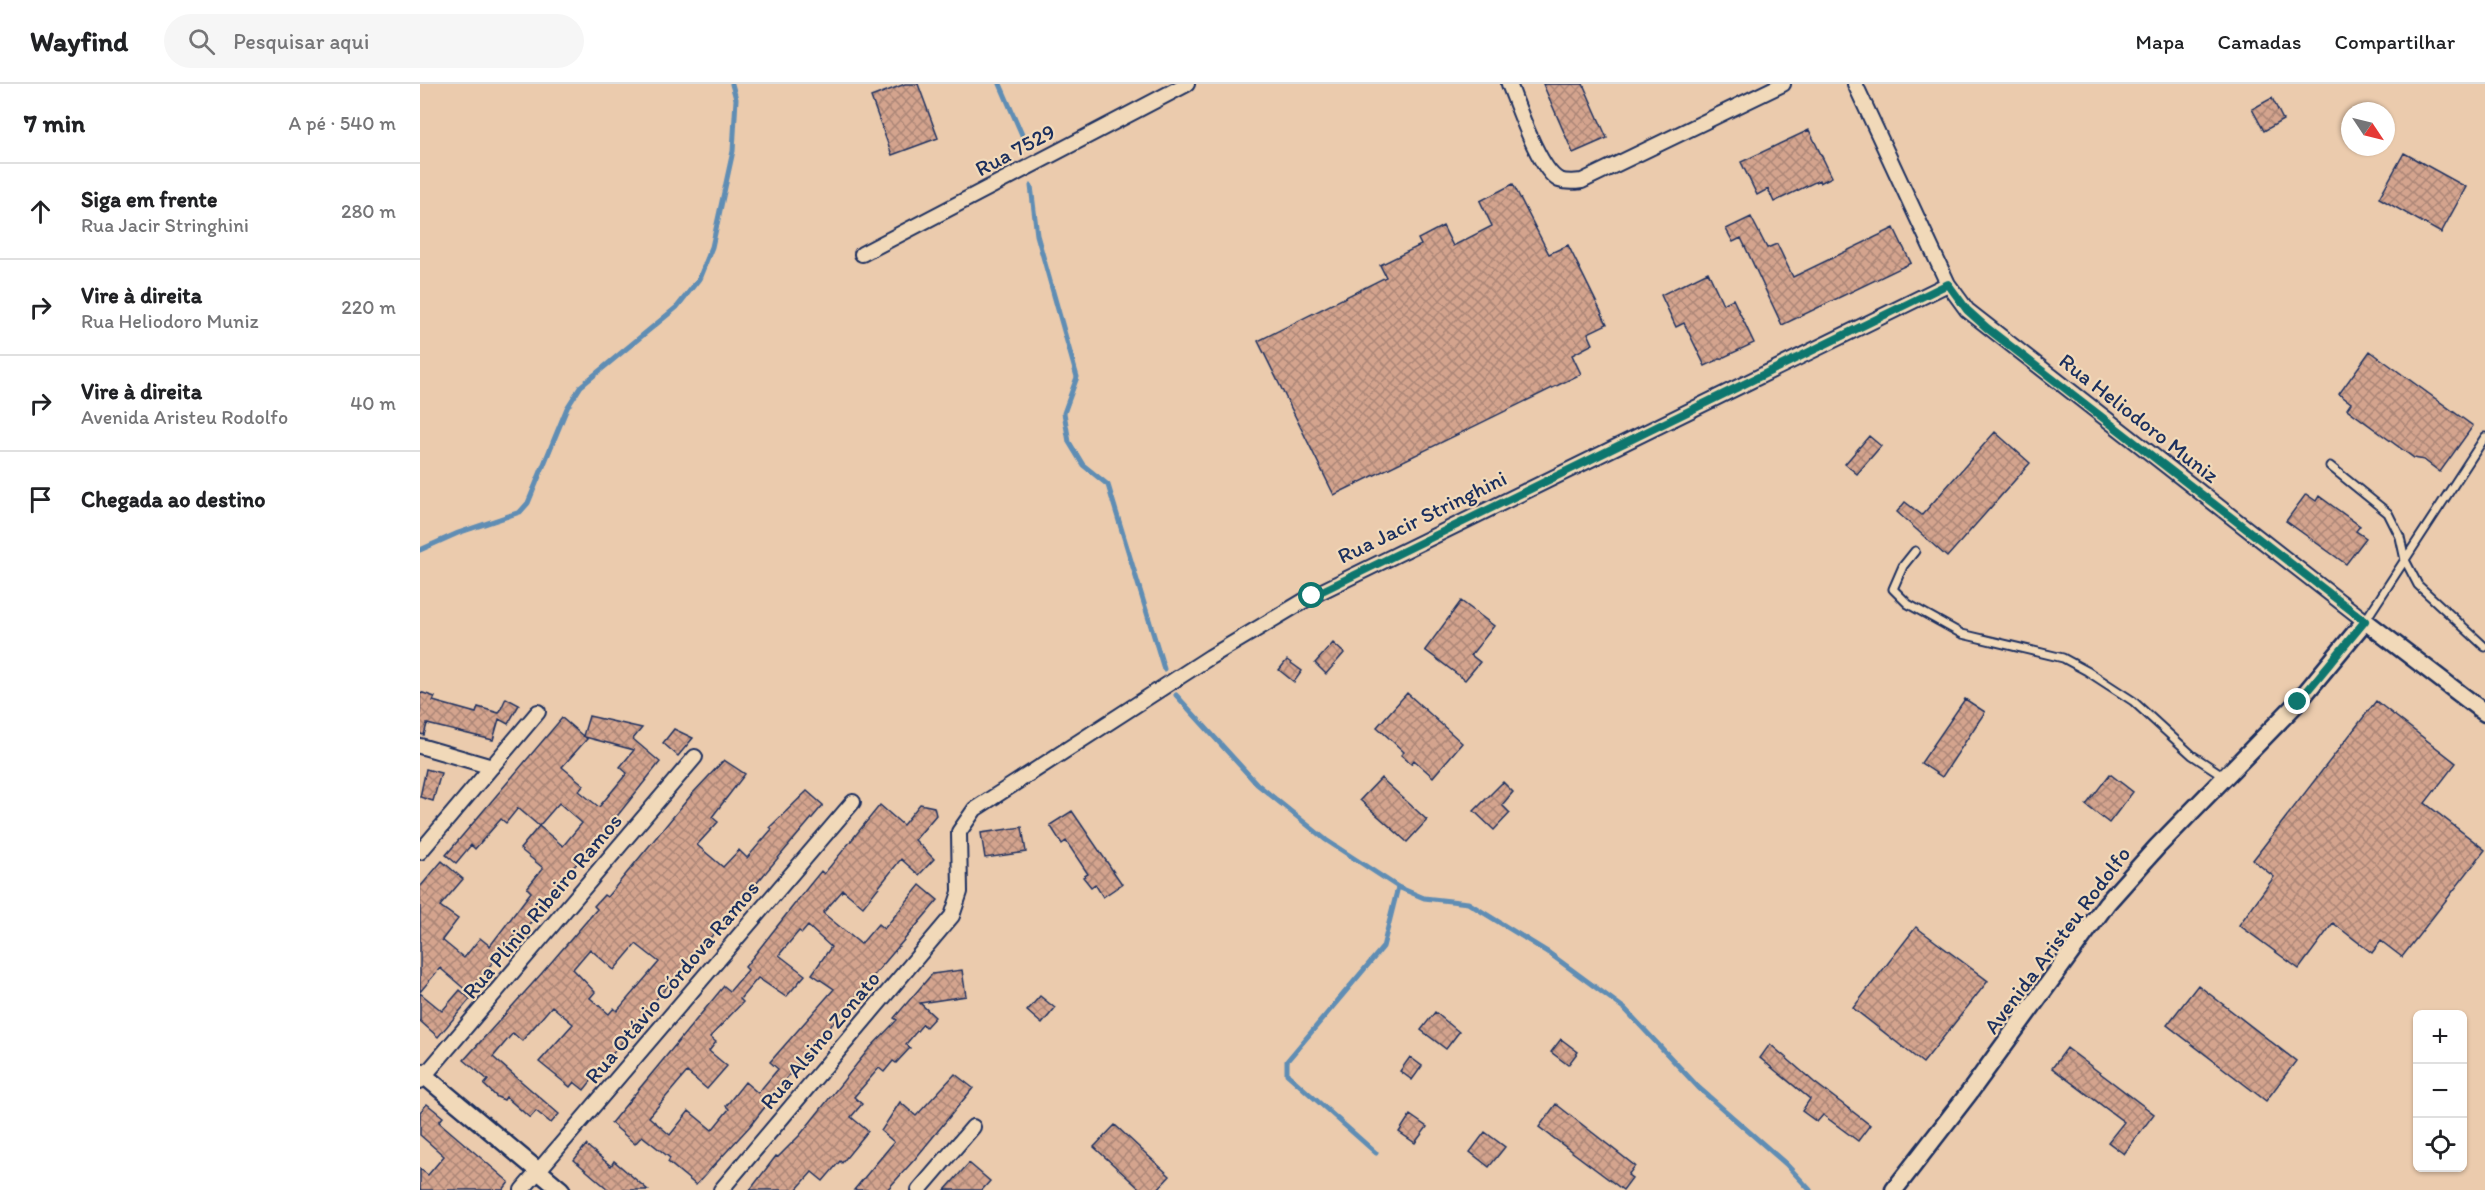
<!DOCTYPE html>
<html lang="pt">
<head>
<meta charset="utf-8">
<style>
  body { margin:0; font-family:Itim,sans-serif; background:#f6f6f6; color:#202124 }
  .controls { position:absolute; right:18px; bottom:18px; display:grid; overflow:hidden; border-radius:9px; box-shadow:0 2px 4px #0004 }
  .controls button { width:54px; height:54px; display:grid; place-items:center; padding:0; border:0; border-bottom:2px solid #e0e0e0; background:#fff; color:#202124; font:30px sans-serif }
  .compass { position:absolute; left:1921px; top:18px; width:54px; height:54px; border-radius:50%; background:#fff; box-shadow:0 2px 4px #0004; rotate:125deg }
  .stop { position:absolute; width:18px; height:18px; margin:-14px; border:4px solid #0f766e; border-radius:50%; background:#fff }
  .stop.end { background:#0f766e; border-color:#fff; box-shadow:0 2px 6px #0008 }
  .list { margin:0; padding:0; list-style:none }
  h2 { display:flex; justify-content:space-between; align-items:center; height:78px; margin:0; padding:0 24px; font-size:26px }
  h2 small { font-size:20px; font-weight:400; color:#757577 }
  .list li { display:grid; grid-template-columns:39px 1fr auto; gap:18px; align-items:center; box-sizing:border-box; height:96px; padding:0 24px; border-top:2px solid #e0e0e0 }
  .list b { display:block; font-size:22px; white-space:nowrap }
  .list p { margin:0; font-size:20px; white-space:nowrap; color:#757577 }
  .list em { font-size:20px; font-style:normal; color:#757577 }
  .icon { flex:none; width:33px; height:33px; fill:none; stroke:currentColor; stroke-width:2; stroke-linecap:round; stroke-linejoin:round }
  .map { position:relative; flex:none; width:2065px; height:1106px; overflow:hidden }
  header { display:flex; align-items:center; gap:36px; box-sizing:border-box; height:84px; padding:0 30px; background:#fff; border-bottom:2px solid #e0e0e0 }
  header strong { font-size:28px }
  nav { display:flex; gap:33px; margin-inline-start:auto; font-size:21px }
  .search { width:420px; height:54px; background:#f6f6f6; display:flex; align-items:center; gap:15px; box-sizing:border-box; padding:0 21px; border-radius:33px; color:#757577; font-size:22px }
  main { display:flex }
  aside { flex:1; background:#fff }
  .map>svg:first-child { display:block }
</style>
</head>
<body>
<header>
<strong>Wayfind</strong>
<div class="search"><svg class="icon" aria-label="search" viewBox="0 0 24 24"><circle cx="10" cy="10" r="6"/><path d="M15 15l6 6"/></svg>Pesquisar aqui</div>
<nav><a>Mapa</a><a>Camadas</a><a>Compartilhar</a></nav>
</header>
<main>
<aside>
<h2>7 min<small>A pé · 540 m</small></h2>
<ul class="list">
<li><svg class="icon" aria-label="ahead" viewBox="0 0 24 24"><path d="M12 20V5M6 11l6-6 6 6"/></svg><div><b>Siga em frente</b><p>Rua Jacir Stringhini</p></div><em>280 m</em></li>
<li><svg class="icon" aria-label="right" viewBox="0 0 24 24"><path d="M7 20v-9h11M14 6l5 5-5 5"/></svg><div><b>Vire à direita</b><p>Rua Heliodoro Muniz</p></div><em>220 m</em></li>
<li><svg class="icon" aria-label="right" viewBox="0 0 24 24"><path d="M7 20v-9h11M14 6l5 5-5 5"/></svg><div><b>Vire à direita</b><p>Avenida Aristeu Rodolfo</p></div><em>40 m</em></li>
<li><svg class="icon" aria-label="arrive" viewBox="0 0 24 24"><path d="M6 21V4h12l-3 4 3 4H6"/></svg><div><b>Chegada ao destino</b></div></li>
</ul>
</aside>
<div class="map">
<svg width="2065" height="1106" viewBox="0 0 2065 1106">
  <defs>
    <pattern id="building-cross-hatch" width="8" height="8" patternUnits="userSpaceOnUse" patternTransform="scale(1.5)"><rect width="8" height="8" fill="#d4a48e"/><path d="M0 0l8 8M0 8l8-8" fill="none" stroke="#ab8677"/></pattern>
  </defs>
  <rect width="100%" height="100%" fill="#ebcbad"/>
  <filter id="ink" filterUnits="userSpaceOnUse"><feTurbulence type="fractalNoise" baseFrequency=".0167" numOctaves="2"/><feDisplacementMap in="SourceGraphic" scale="12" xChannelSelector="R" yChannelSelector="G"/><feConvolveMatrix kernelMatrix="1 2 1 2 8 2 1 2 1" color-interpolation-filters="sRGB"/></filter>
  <g filter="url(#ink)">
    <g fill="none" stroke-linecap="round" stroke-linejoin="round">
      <path stroke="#5f8db4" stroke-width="5" d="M580,0L606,60
        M611,102L617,151L657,293L644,329L649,358L663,381L688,401L744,585
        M0,466L38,449L100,428L108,419L147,324L161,302L257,223L279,195L292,163L313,67L316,15L312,0
        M756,611L837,700L906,756L978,803L1004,814L1048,819L1129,869L1205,925L1279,1004L1366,1080L1390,1106
        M956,1069L867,990V977L963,863L978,803"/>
    </g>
    <path fill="url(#building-cross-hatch)" stroke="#1b2f5e" stroke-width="1.5" fill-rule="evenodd" d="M485,0H498L518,54L472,71L451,13Z
      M1123,0H1163L1187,54L1153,69Z
      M1852,14L1863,36L1844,47L1832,25Z
      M1389,46L1412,93L1400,99L1399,96L1354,118L1348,105L1337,111L1321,78Z
      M1984,69L2046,103L2021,149L1959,114Z
      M1093,100L1129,170L1148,161L1187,240L1168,249L1173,260L1152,271L1161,290L914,411L838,257L966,193L960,181L1001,161L998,155L1023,142L1033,162L1072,142L1060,117Z
      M1331,133L1347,164L1357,160L1373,193L1474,144L1491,179L1362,241L1321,154L1313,158L1306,145Z
      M1288,188L1303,220L1313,215L1334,259L1285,282L1264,239L1256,243L1241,211Z
      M1950,267L2053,342L2020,388L2004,376L1994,374L1927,325L1931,319L1919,310Z
      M1575,348L1610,379L1527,473L1477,428L1485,418L1502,431Z
      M1449,352L1461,362L1437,390L1425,380Z
      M1886,410L1896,417L1899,412L1940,442L1936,447L1946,454L1926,480L1866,437Z
      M1041,517L1074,542L1051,571L1060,578L1045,596L1005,566Z
      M913,559L924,569L906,590L895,579Z
      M867,576L882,587L874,598L859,586Z
      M0,608L15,613L13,617L56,629L58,623L79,629L86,614L99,621L88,640L79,635L73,656L7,640L4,651L0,650Z
      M987,609L1042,659L1013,693L994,676L991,680L981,671L984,668L957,643Z
      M1545,615L1565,628L1522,693L1501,679Z
      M1956,617L2036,679L2005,719L2065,766L1982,873L1961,857L1952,869L1913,839L1879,885L1819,841L1854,793L1833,776Z
      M169,632L222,644L213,655L240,678L194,736L197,738L147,790L116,826L119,829L104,846L102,843L48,908L20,884L0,908V803L22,777L43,795L20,822L38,835L22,856L44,874L60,854L70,862L111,808L107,804L123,784L100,765L119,742L98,724L86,739L81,735L55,765L51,761L36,779L26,771L142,634L163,652ZM165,653L214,666L200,683L207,689L179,723L159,707L164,701L142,683L167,655ZM139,719L162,739L143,762L119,742Z
      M254,645L273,654L258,672L243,659Z
      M304,676L325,690L292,733L298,738L277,761L303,783L319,766L327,774L352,745L350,743L387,707L403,721L268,880L270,882L260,893L257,891L233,919L164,1006L154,998L150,1003L119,978L153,940L132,922L102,957L93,949L73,973L139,1030L131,1039L116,1027L110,1034L86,1013L84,1016L77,1013L64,1001L68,996L44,976L122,889L177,825L174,822L184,811L187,813L272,710ZM216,860L239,878L197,927L194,924L189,930L170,914L175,908L153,885L170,865L194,886Z
      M6,685L21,689L13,717L0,713Z
      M1690,690L1713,708L1689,739L1666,721Z
      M961,694L1007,736L987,758L940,716Z
      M1083,698L1093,708L1082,721L1090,729L1074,746L1054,727Z
      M500,720L514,723L516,731L495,756L514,775L499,791L481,775L443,823L423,806L403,829L441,860L458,840L464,845L500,801L518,816L347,1017L349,1018L330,1042L276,1101L248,1078L250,1074L222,1052L215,1060L191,1039L304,902L310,907L328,886L325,883L388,803L401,787L404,790L460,721L483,741ZM388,842L411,863L392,890L414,905L350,978L358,985L338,1009L325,998L306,1022L309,1025L292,1046L269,1027L250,1051L229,1033L267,988L287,1005L307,982L289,967L296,958L290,953L323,918L320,915L338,894L366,913L385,891L359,871L379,847L382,849Z
      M652,727L702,800L683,813L675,800L671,803L663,793L668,790L646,757L642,760L630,741Z
      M602,743L606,768L565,774L561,749Z
      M1496,843L1568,897L1503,979L1433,924Z
      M542,886L546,912L500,919L515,933L506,943L503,940L486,960L490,964L476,979L473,977L464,988L459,984L434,1013L442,1020L431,1033L448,1047L422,1079L420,1077L403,1097L392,1088L376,1106H330L356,1072L358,1073L380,1051L448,966L477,936L474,934L512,890Z
      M1778,901L1876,977L1846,1017L1747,941Z
      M40,906L50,915L18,953L0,937V909L22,927Z
      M620,912L635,924L622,940L607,927Z
      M1015,928L1039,948L1026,965L1001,946Z
      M1141,955L1158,968L1148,981L1131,968Z
      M1350,960L1394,998L1450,1041L1438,1057L1403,1031L1397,1038L1382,1027L1390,1015L1340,974Z
      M1647,964L1734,1030L1704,1070L1688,1058L1704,1038L1632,984Z
      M990,973L1002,982L992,996L980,987Z
      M535,990L553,1004L495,1075L467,1106H434L474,1058L461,1047L480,1018L496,1032Z
      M7,1020L23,1033L19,1038L89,1098L83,1106H0V1085L8,1091L24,1072L0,1051V1028Z
      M1136,1020L1215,1082L1208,1091L1212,1094L1203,1106L1119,1043Z
      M990,1031L1007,1043L995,1059L979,1048Z
      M695,1041L750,1092L737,1106H721L674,1063Z
      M1065,1048L1085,1063L1069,1083L1050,1068Z
      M166,1061L191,1082L194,1077L228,1106H189L154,1076Z
      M549,1079L570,1097L562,1106H525Z"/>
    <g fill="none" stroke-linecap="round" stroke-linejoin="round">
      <g stroke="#1b2f5e" stroke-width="11">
        <path id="service" d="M1910,382L1968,429L1980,453L1985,476L1998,501L2065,563
          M1495,467L1483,482L1473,505L1488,520L1542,550L1643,574L1667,587L1713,617L1772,671L1804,692
          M1945,537L2065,353"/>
      </g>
      <g stroke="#1b2f5e" stroke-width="18">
        <path id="minor" d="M1089,0C1098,22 1119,86 1139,96C1147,99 1155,98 1162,97L1363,0
          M1435,0L1528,200L1547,226L1945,537
          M442,170L767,0
          M0,662L72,683
          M0,768L118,628
          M0,997L275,673
          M102,1106L433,718
          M301,1106L532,832L540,808L539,748L555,725L790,573L892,512L1528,200
          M499,1106L553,1043"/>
      </g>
      <g stroke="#1b2f5e" stroke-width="21">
        <path id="tertiary" d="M0,988L141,1106
          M1474,1106L1549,1009L1687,819L1737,763L1878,618L1945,537L2065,629"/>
      </g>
      <use href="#service" stroke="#f1d9b9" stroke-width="7"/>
      <use href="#minor" stroke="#f1d9b9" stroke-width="14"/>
      <use href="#tertiary" stroke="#f1d9b9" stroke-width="16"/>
    </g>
  </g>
  <g fill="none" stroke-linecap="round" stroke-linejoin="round" filter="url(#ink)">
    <path stroke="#0f766e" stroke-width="8" d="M892,512L1528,200L1547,226L1567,244L1945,537L1878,618"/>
  </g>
  <g text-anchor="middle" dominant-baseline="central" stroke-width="4.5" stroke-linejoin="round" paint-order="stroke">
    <g font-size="22" fill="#1b2f5e" stroke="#f1d9b9">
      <text transform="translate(595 66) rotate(-28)">Rua 7529</text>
      <text transform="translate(1719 334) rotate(38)">Rua Heliodoro Muniz</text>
      <text transform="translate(1002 433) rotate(-26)">Rua Jacir Stringhini</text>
      <text transform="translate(122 822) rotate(-50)">Rua Plínio Ribeiro Ramos</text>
      <text transform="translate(1637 856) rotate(-53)">Avenida Aristeu Rodolfo</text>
      <text transform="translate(252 898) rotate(-50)">Rua Otávio Córdova Ramos</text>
      <text transform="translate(400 956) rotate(-50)">Rua Alsino Zonato</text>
    </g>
  </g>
</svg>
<div class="controls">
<button>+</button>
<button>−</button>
<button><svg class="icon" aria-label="locate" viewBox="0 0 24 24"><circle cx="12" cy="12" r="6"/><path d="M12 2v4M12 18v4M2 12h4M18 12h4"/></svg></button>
</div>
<svg class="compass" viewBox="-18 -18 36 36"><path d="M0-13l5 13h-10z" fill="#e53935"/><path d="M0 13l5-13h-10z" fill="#757577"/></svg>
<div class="stop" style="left:892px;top:512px"></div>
<div class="stop end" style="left:1878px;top:618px"></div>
</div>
</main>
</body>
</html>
